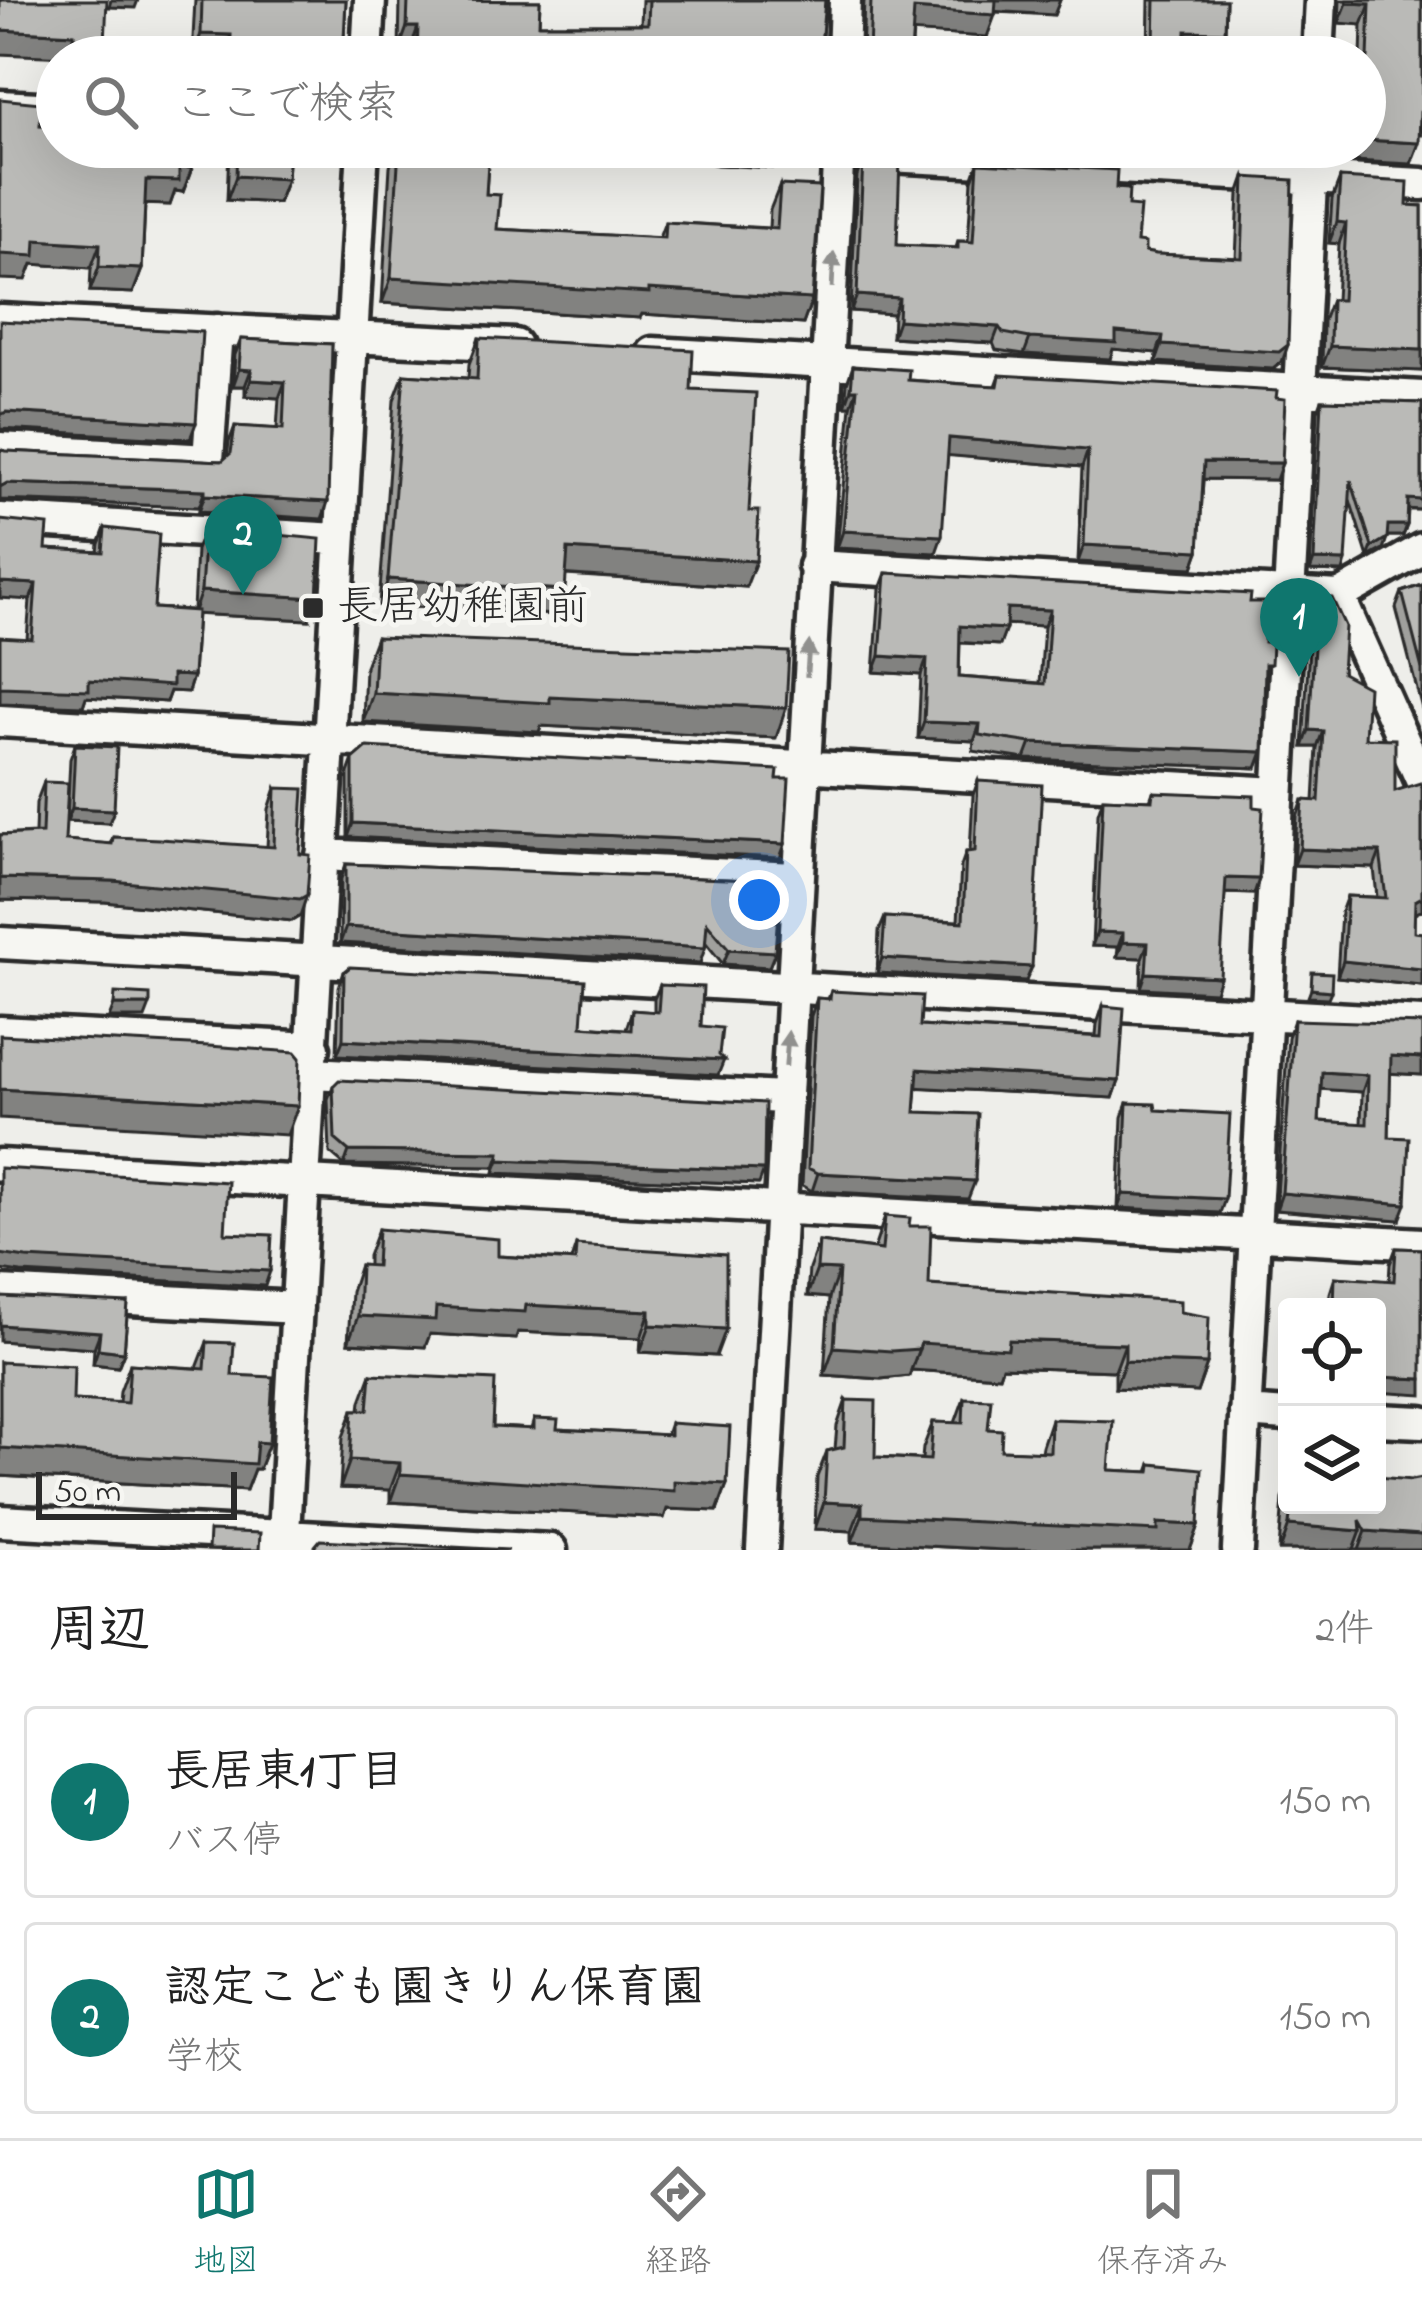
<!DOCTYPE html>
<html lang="ja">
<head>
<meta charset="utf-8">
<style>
  body { margin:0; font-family:"Indie Flower","Klee One",sans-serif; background:#f6f6f6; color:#222 }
  .controls { position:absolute; right:36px; bottom:36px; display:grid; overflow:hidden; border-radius:12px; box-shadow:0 12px 48px #0002 }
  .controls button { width:108px; height:108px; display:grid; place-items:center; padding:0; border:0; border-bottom:3px solid #e0e0e0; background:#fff; color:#222; font:60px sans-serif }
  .scale { position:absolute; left:36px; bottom:30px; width:201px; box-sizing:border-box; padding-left:12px; border:6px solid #2b2b2b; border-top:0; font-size:33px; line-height:42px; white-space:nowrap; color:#2b2b2b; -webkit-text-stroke:9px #f6f6f2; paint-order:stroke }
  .you { position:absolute; left:759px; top:900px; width:42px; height:42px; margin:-30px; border:9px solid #fff; border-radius:50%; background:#1a73e8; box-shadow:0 0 0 18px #1a73e833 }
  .badge { display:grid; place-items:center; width:78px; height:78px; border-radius:50%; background:#0f766e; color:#fff; font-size:39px; font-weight:700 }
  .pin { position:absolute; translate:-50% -99px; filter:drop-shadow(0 3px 6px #0008) }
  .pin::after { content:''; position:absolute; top:63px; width:42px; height:36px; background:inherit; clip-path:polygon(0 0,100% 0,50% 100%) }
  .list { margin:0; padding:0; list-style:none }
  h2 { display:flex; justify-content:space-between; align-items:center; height:156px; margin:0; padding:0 48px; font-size:51px }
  h2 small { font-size:39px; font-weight:400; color:#767676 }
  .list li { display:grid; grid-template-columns:78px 1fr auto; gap:36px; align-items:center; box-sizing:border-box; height:192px; margin:0 24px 24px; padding:0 24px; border:3px solid #e0e0e0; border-radius:12px }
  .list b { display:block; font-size:45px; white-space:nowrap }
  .list p { margin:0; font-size:39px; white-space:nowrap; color:#767676 }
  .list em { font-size:39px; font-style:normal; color:#767676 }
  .icon { flex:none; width:66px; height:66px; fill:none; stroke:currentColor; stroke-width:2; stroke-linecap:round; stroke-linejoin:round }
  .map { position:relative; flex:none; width:1422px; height:1550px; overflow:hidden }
  .search { position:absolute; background:#fff; box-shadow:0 12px 48px #0002; left:36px; right:36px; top:36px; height:132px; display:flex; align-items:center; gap:30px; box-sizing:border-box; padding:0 42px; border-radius:66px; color:#767676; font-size:45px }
  .sheet { height:588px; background:#fff }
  nav { display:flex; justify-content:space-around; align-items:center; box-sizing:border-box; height:168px; border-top:3px solid #e0e0e0; background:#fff; font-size:33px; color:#767676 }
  nav a { display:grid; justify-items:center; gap:6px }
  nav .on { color:#0f766e }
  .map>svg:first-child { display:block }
</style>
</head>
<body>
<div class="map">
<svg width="1422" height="1550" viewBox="0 0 1422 1550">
  <rect width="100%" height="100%" fill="#eeeeea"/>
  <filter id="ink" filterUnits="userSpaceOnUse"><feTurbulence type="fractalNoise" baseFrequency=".00833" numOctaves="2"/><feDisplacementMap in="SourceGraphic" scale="24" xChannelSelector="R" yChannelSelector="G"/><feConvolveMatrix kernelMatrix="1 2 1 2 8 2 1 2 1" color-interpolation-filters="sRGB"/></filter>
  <g filter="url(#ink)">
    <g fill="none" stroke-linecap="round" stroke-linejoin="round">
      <g stroke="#2b2b2b" stroke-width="39">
        <path id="minor" d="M367,57L370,0
          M843,57L845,0
          M1318,57L1321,0
          M0,106L57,109
          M718,147L1422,184
          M0,320L515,345
          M653,353L1422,397
          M0,448L208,460L217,330
          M0,519L338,539
          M1422,549L1339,596L1422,782
          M814,566L1339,596
          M0,721L1278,793
          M322,855L795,878
          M0,943L1422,1023
          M0,1032L314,1048
          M312,1073L784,1098
          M0,1165L1422,1244
          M0,1292L297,1308
          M1245,1412L1287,1415
          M1377,1420L1422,1422
          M0,1521L551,1550
          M283,1550L363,147
          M762,1550L839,147
          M1238,1550L1313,147"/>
      </g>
      <use href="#minor" stroke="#f6f6f2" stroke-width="30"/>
    </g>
    <path fill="#a0a09d" stroke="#2b2b2b" stroke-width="3" fill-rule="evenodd" d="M195,0H346L343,57H192Z
      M400,0L540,1L539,24H641L642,0H825L820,57H410V50L399,49Z
      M864,0H1060L1054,15L995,12L987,37L913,32L911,57H862Z
      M1149,0H1226L1225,32L1219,49L1185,48V57H1114L1116,51L1148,53Z
      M1340,0H1422V135H1419L1411,164L1334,160L1335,147H1365L1361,57L1362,25L1339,23Z
      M40,125L192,168L183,192L175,191L170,205L145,204L142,269L133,293L90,291L91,268L32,264L26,280Z
      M229,147H289L287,179L278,203L227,200Z
      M397,147H489L486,194L497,229L659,238L665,222L769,228L770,210L780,185L812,299L803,324L642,314L640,318L382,303L390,166Z
      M863,159L897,245L956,248L958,241H968L972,180L978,163L1116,188L1128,206L1137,242L1145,252L1156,254L1236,258L1239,194L1245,177L1282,362L1273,369L1156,362L1157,353L1113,349L1110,359L1024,354L996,350L993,343L892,337L893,314L851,311L857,176Z
      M1340,178L1407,205L1422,206V371L1322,367L1323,321L1331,300H1336L1339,244L1329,243L1332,199Z
      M479,338L691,390L746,587L566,575L556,615L379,605L394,400L404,374L468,378L469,364Z
      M241,339L332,344L322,519L199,511V507L0,500V449L5,451L222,461L227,457L229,442L235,426L277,429L279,398L245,396V386H233L235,355Z
      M853,366L908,380L996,386L1000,375L1282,463L1276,480L1203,479L1199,551L1193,568L1078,562L1082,467L948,455L936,553L837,548L851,406H845L847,383Z
      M1322,400L1422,403V510H1408L1407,525L1403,536H1387L1383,549L1368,557L1350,500L1343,572L1310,571L1318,411Z
      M105,528L154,608L193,610L196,550L205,528L309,620L197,614L193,676L188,692L170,691L166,702L86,697L83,706L27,639L30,600L46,549L98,552L99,544Z
      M886,573L1250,602L1264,642L1263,752L1257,768L1025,759L973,751L974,741L918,738L921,675L874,672L880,589ZM1007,624L1044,626L1040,683L959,677L960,643L1000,645Z
      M1422,585V709L1396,608L1402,592Z
      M1317,597L1365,738L1395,791L1422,787V910L1414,914V932L1422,933V986L1337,977L1341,912L1347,896L1377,897L1374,868L1294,865L1297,817L1303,800L1314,801L1317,747H1303L1311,614Z
      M376,637L776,738L541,726L539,732L363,722L365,666Z
      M75,745L114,810L109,823L67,821L70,759Z
      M353,759L777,779L785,844L780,858L348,837V773Z
      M978,781L1026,981L877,973L879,931L885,917L958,921L961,866L966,852H970L973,795Z
      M44,782L65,840L110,844L113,837L267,847L269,809L276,788L300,854V916L292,921L105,902L0,900V835L35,833L36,803Z
      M1153,792L1259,879L1254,894L1225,893L1215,992L1141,988L1142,958L1117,957L1118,947L1092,946L1098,813L1103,798L1150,800Z
      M346,864L776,881L775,952L769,967L723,964L706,943L700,963L340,943L341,879Z
      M344,972L582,1026L626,1029L632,1010L654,1012V999L660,985L701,1026L718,1075L337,1055L339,987Z
      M831,991L920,1026L1096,1036L1097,1024L1103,1006L1119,1081L1113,1098L917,1087L915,1112L968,1199L812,1191L802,1185L811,1016L817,998L828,999Z
      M1294,1020L1422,1075L1390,1073L1389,1137L1400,1220L1276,1210L1288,1037ZM1321,1089L1362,1092L1361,1124L1319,1121Z
      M333,1086L759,1184L494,1173L495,1167L344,1165L330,1153L328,1099Z
      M1127,1103L1156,1110L1220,1213L1118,1208L1122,1117Z
      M885,1216L909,1226L929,1285L1180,1312L1207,1364L1197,1392L1115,1388V1371L1002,1367L999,1376L911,1370L909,1376L881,1379L824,1375L829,1298L807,1296L809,1269L819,1242L874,1249Z
      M378,1229L498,1256L571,1260L576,1245L716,1356L640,1352L641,1338L518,1332L516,1339L430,1334L425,1347L348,1343L351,1292L360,1265L368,1266V1256Z
      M1396,1248L1422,1249L1377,1392V1307H1329L1330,1293L1335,1277L1389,1281L1390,1264Z
      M128,1303L124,1352L118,1367L93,1364L94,1348L0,1341Z
      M207,1342L232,1375L269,1443L259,1469H254L246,1490L0,1476V1362L73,1400L119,1403L120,1391L130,1364L197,1368Z
      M371,1374L493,1427L531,1429L534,1419L557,1429L666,1435L670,1423L727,1484L717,1511L667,1509L664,1518L390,1502V1490L340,1488L343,1437L353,1410H360L361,1401Z
      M964,1398L988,1429L1001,1450L1041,1452L1042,1446L1051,1419L1109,1470L1148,1472L1151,1464L1199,1525L1190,1550H1003L852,1542V1531L815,1529L817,1477L827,1451L835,1449L837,1426L846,1400L875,1457L922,1459L923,1448L933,1422L955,1423Z
      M1412,1480L1422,1550H1279L1283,1499L1287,1487V1505H1377Z"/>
    <path fill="#828280" stroke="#2b2b2b" stroke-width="3" d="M111,0H138L135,8L109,7Z
      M993,0H1060L1054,15L989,11Z
      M1347,3L1370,4L1362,25L1339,23Z
      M914,9L995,15L987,37L905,32Z
      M407,27H418L410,50L399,49Z
      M0,30L74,34L66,57L0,54Z
      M1186,31L1225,32L1219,49L1180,48Z
      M201,34L231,35L223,57H192Z
      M74,42L105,43L100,57H68Z
      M511,51L556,53L554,57H509Z
      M869,52L911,55V57H867Z
      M1365,140L1419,143L1411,164L1334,160L1338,147H1365Z
      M1089,147H1176L1175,151Z
      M1181,147H1297L1293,158L1179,152Z
      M179,167L192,168L183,192L175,191L170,205L137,204L146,180Z
      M236,176L287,179L278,203L227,200Z
      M1337,222L1346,223L1339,244L1329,243Z
      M36,240L100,244L91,268L32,264L26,280L0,279V254Z
      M99,267L142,269L133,293L90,291Z
      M391,278L649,289L812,299L803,324L642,314L640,318L382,303Z
      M857,295L899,298L893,314L851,311Z
      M898,320L999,327L993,343L892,337Z
      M1116,332L1163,336L1157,353L1113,349L1110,359L1024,354L1030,338Z
      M1162,345H1288L1282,362L1273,369L1156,362Z
      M1330,346L1422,350V371L1322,367Z
      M239,369L251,370L245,386H233Z
      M251,380L285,382L279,398L245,396Z
      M851,389H857L851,406H845Z
      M6,412L196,423L190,439L0,429V415Z
      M949,438L1088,450L1082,467L942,455Z
      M1204,462L1282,463L1276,480L1197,479Z
      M7,483L205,490L199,507L0,500V487Z
      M205,495L328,502L322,519L199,511Z
      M1408,499L1422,500V510L1404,509Z
      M1388,525H1407L1403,536H1384Z
      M843,531L942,536L936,553L837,548Z
      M1387,538L1383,549L1368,557L1372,547Z
      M1084,545L1199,551L1193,568L1078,562Z
      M568,549L756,561L746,587L558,574Z
      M1314,560L1346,561L1343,572L1310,571Z
      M388,579L565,590L556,615L379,605Z
      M0,582L36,584L30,600L0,598Z
      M201,591L317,598L309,620L193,614Z
      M1007,608L1050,610L1044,626L1002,624Z
      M960,626L1006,629L1000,645L954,642Z
      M880,656L927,659L921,675L874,672Z
      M172,675L193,676L188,692L170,691L166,702L86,697L83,706L0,703V687Z
      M373,693L550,697L786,708L776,738L541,726L539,732L363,722Z
      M924,722L980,724L974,741L918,738Z
      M1309,730L1323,731L1317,747H1303Z
      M1031,743L1263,752L1257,768L1025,759Z
      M72,808L114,810L109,823L67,821Z
      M353,823L785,844L780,858L348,837Z
      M1300,849L1380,852L1374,868L1294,865Z
      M0,878L113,881L307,895L300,916L292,921L105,902L0,900Z
      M1226,878L1259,879L1254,894L1221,893Z
      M1422,897V910L1409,917L1415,901Z
      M346,927L705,948L700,963L340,943Z
      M1097,932L1123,933L1118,947L1092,946Z
      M1123,942L1148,943L1142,958L1117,957Z
      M729,949L775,952L769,967L723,964Z
      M882,958L1032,967L1026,981L877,973Z
      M1343,961L1422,969V986L1337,977Z
      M1146,973L1220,977L1215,992L1141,988Z
      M1311,989L1331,991L1328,998L1308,997Z
      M114,1005H150L145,1018H109Z
      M343,1040L724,1060L718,1075L337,1055Z
      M1391,1056L1422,1058V1075L1385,1073Z
      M918,1069L1119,1081L1113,1098L911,1087Z
      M1322,1072L1368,1075L1362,1092L1316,1089Z
      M0,1089L298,1106L287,1135L0,1118Z
      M349,1151L500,1153L495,1167L344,1165Z
      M499,1160L764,1170L759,1184L494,1173Z
      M818,1173L975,1181L968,1199L812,1191Z
      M1282,1193L1406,1204L1400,1220L1276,1210Z
      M1123,1194L1225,1199L1220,1213L1118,1208Z
      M0,1254L270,1271L265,1286L21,1273L0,1270Z
      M817,1269L839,1270L829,1298L807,1296Z
      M526,1305L650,1311L641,1338L518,1332L516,1339L430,1334L425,1347L348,1343L358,1316L436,1307Z
      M0,1325L100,1332L94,1348L0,1341Z
      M650,1325L726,1329L716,1356L640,1352Z
      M1009,1340L1125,1344L1115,1371L1002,1367L999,1376L911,1370L921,1343Z
      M834,1347L919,1349L909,1376L881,1379L824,1375Z
      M98,1349L124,1352L118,1367L93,1364Z
      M1125,1361L1207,1364L1197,1392L1115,1388Z
      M1381,1377L1422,1379V1395L1377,1392Z
      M257,1442L269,1443L259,1469H254L246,1490L0,1476V1448Z
      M350,1460L400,1463L390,1490L340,1488Z
      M400,1474L674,1481L727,1484L717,1511L667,1509L664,1518L390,1502Z
      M824,1502L862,1504L852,1531L815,1529Z
      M862,1516L1158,1523L1199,1525L1190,1550H1003L852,1542Z
      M1289,1525L1361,1531L1354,1550H1280Z
      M1366,1531L1422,1535V1550H1359Z"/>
    <path fill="#babab7" stroke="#2b2b2b" stroke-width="3" fill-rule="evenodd" d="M0,0H107L105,43L74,42V34L0,30Z
      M202,0H346L343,57H230L231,35L201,34Z
      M408,0L540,1L539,24H648L649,0H825L820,57H555L556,53L511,51V57H417L418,27H407Z
      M871,0H996L995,15L914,9L911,55L869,52Z
      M1155,0H1226L1225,32L1186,31L1185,57H1116V51L1150,53L1154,45Z
      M1347,0H1422V114L1420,113L1419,143L1365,140V58H1368L1370,4L1347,3Z
      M0,99L41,103L40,125L57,126V147H193L192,168L179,167V181L146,180L142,269L99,267L100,244L36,240L35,256L0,254Z
      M237,147H289L287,179L236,176Z
      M399,147H489L486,194L500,195L497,229L664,238L665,222L777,229L780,185L820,187L812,299L649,289V293L391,278Z
      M863,159H900L897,245L958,248V241L973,242L978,163L1117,170L1116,188L1129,189L1128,206L1140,207L1137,242L1145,243V252L1156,254L1242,258L1245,177L1293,180L1288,345L1279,352L1162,345L1163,336L1116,332V343L1030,338L1003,333L999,327L898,320L899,298L857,295Z
      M1340,178L1408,182L1407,205L1422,206V350L1330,346L1331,300H1342L1346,223L1337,222Z
      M0,321L202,332L196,423L6,412L0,415Z
      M479,338L693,350L691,390L756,393L749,511H759L756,561L568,549L565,590L388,579L404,374L477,379Z
      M241,339L332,344L328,502L205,495V490L7,483L0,487V449L5,451L222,461L231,453L235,426L283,429L285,382L251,380V370L239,369Z
      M853,366L909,370L908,380L977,385L998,386L1000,375L1277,391L1276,398L1285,399L1282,463L1204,462L1199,551L1084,545L1088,450L949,438L942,536L843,531L857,389H851Z
      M1322,400L1422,403V500L1408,499L1407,525H1388L1387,538L1372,547L1351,480L1346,561L1314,560Z
      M0,520L48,525L46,549L103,552L105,528L159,534L154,608L197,611L193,676L172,675V686L89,680V690L0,687V637L32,639L36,584L0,582Z
      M205,528L320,539L317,598L201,591Z
      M886,573L1251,594L1250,602H1267L1264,642L1272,643L1271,664H1265L1263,752L1031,743L979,735L980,724L924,722L927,659L880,656ZM1007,608L1050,610L1045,684L959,677L960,626L1006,629Z
      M1422,585V669L1402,592Z
      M1317,597L1332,598L1345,626L1342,673L1368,687L1365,738L1395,739V791L1420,783L1422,787V897L1415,901L1414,932L1422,933V969L1343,961L1347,896L1386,898L1380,852L1300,849L1303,800L1319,801L1323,731L1309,730Z
      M376,637L789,652L786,708L550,697V703L373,693Z
      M75,745L117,747L114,810L72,808Z
      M367,747L778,770L777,779H789L785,844L353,823V759Z
      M978,781L1042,785L1032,967L882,958L885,917L963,922L966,852L975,851Z
      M44,782L68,783L65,840L112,844L113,837L160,839L274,847L276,788L304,789L300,854L310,855L307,895L300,899L113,881L0,878V835L42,833Z
      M1153,792L1254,796V807L1263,808L1259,879L1226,878L1220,977L1146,973L1148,943L1123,942V933L1097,932L1103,798L1152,800Z
      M346,864L776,881L780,886L775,952L729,949L707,923L705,948L346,927Z
      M350,967L585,980L582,1026L631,1030L632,1010L658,1012L660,985L703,987L701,1026L722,1028L719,1055L724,1060L343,1040L344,972Z
      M1312,972L1332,973L1331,991L1311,989Z
      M831,991L922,996L920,1026L1101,1037L1103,1006L1124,1008L1119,1081L918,1069L915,1112L978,1114L975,1181L818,1173L808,1168L817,998L830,999Z
      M115,993L150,995V1005H114Z
      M1294,1020L1422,1024V1058L1391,1056L1389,1137L1409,1138L1406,1204L1282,1193ZM1322,1072L1368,1075L1367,1124L1319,1121Z
      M0,1035L209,1046L295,1052L300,1058L298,1106L0,1089Z
      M339,1080L765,1103L764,1170L499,1160L500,1153L349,1151L335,1139L333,1086Z
      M1127,1103L1155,1104L1156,1110L1230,1114L1225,1199L1123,1194Z
      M0,1168L228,1182L225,1233L272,1235L270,1271L26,1258L0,1254Z
      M885,1216L910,1218L909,1226H931L929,1285L1180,1301V1312L1209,1317L1207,1364L1125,1361V1344L1009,1340L1008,1349L921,1343L919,1349L891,1351L834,1347L839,1270L817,1269L819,1242L882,1250Z
      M378,1229L498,1239V1256L575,1261L576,1245L726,1255V1329L650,1325V1311L526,1305L525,1312L436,1307L435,1320L358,1316L360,1265L376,1266Z
      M1396,1248L1422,1249V1379L1381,1377L1382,1365H1377V1307H1334L1335,1277L1394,1281Z
      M0,1297L128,1303L124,1352L98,1349L100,1332L0,1325Z
      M207,1342L234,1343L232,1375L273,1377L269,1443L257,1442L255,1464L0,1448V1362L74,1366L73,1400L127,1403L130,1364L205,1369Z
      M371,1374L495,1380L493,1427L534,1429V1419L558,1420L557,1429L670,1435V1423L730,1427L727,1484L674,1481V1491L400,1474V1463L350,1460L353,1410H368Z
      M964,1398L991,1399L988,1429L1002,1430L1001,1450L1050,1452L1051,1419L1113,1421L1109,1470L1150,1472L1151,1464L1202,1469L1199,1525L1158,1523V1531L862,1516V1504L824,1502L827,1451L844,1447L846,1400L876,1401L875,1457L930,1460L933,1422L963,1423Z
      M1377,1477L1412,1480L1422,1478V1535L1366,1531L1360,1520L1361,1531L1289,1525L1291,1505H1377Z
      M209,1531L260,1533L259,1550H208Z
      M320,1540L509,1550H315V1546Z"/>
    <defs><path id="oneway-solid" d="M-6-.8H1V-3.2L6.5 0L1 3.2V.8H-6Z" transform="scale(3)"/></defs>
    <g fill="#90908e">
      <use href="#oneway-solid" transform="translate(833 270) rotate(-87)"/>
      <use href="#oneway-solid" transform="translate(808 659) rotate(-86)"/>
      <use href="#oneway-solid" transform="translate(787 1049) rotate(-86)"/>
    </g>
  </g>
  <rect fill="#2b2b2b" stroke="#f6f6f2" stroke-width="4.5" x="301" y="596" width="24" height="24" rx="6"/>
  <g text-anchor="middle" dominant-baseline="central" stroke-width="10" stroke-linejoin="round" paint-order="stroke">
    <g font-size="42" fill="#2b2b2b" stroke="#f6f6f2" text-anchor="start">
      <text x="337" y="608">長居幼稚園前</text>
    </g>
  </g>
</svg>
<div class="controls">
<button><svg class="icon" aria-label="locate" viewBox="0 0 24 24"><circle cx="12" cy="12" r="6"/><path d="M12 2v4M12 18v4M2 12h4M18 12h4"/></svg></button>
<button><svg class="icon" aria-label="layers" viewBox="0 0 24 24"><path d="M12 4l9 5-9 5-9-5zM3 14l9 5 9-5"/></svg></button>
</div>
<div class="scale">50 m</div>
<div class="you"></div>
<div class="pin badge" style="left:1299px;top:677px">1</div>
<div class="pin badge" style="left:243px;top:595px">2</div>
<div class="search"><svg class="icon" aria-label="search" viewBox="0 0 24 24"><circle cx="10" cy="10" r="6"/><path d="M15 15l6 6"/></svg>ここで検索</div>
</div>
<section class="sheet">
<h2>周辺<small>2件</small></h2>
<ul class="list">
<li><span class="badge">1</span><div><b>長居東1丁目</b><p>バス停</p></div><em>150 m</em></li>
<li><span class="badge">2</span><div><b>認定こども園きりん保育園</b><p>学校</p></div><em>150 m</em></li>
</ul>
</section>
<nav>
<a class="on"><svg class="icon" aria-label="map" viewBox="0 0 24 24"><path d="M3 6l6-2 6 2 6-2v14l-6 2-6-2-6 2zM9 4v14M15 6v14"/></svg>地図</a>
<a><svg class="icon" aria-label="directions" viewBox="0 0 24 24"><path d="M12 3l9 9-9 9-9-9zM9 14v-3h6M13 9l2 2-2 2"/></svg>経路</a>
<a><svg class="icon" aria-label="saved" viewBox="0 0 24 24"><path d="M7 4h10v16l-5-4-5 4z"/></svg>保存済み</a>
</nav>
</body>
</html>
